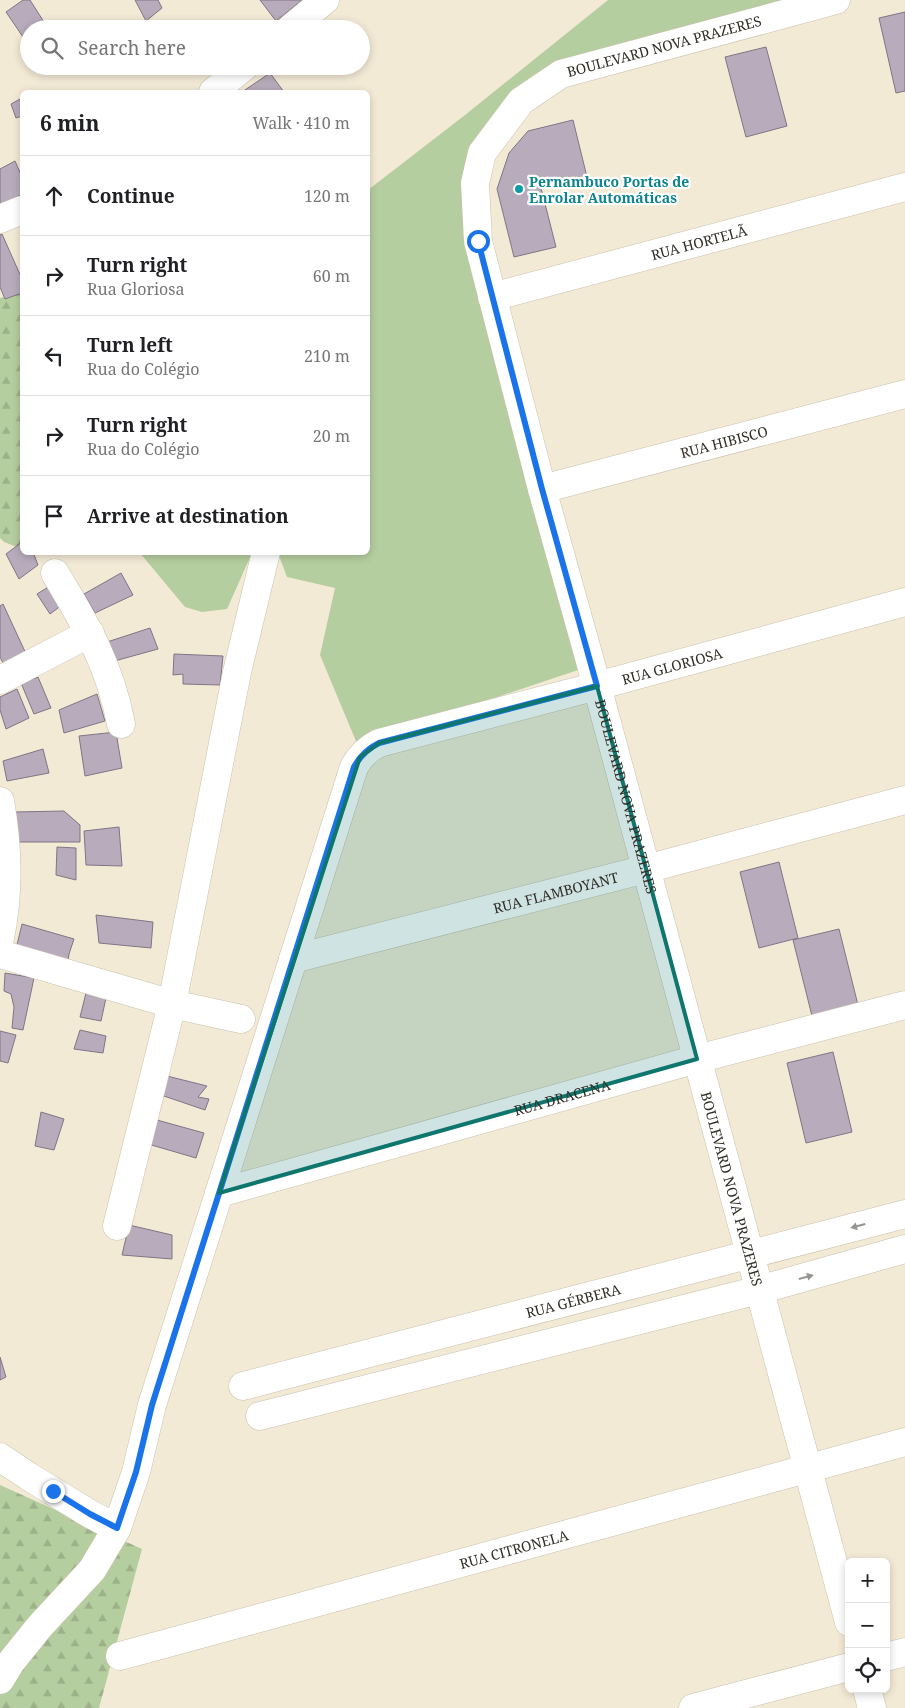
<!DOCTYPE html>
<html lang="en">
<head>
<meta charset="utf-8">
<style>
  body { margin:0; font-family:"Noto Serif",serif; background:#f6f6f6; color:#202124 }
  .controls { position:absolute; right:15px; bottom:15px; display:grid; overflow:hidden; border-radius:8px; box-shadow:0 2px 8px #0003 }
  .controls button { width:45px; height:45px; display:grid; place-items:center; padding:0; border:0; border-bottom:1px solid #e0e0e0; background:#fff; color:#202124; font:25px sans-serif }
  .stop { position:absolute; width:15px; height:15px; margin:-11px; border:4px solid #1a73e8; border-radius:50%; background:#fff }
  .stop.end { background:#1a73e8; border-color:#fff; box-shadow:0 1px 5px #0008 }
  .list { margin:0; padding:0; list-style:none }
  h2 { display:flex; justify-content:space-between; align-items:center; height:65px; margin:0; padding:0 20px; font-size:21px }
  h2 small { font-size:16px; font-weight:400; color:#757577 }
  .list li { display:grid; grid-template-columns:32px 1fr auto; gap:15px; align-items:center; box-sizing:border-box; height:80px; padding:0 20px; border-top:1px solid #e0e0e0 }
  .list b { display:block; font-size:19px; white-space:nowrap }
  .list p { margin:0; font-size:16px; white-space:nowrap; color:#757577 }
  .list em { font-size:16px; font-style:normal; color:#757577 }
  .icon { flex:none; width:28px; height:28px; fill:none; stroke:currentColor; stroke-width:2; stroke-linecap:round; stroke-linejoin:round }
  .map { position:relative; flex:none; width:905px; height:1708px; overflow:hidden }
  .search { position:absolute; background:#fff; box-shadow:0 2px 8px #0003; left:20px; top:20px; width:350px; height:55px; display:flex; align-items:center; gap:12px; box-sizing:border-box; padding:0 18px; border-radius:28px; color:#757577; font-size:19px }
  .panel { position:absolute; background:#fff; box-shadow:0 2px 8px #0003; left:20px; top:90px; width:350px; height:465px; border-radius:8px }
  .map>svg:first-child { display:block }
</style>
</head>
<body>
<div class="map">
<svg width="905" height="1708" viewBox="0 0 905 1708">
  <defs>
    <pattern id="forest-firs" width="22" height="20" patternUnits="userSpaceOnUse" patternTransform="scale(1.25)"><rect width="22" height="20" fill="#b5ce9f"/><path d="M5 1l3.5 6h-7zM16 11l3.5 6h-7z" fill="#9cb189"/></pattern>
  </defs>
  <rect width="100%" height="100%" fill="#f3ead6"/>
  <path fill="#b5ce9f" d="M608,0H836L521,101L475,183L581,669L378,737L358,746L320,655L335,588L287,577L278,553L368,552V190L465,115Z
    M140,553H252L227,609L202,612L185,607Z"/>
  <path fill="url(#forest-firs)" d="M22,292V549L4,542L0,538V298Z
    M0,1485L142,1549L99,1708H0Z"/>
  <path fill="#b7abbc" stroke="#807585" d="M23,0H30L44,22L34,29H29V32L23,37L6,12Z
    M135,0H158L162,8L146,21Z
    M260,0H302L276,21Z
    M905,12V91L896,93L879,18Z
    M766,47L787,126L746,137L725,57Z
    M270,73L284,92H242Z
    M22,98V116L16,118L11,104Z
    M573,120L587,177L541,188L556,247L514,257L497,189L509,153L528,131Z
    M15,161L22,177V194L0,206V169Z
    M2,234L22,279V293L5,299L0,287V235Z
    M22,542V552H33L38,565L19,579L6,554Z
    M121,573L133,595L95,613L84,594Z
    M50,586L62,605L50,614L37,594Z
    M3,604L28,658L5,667L0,657V606Z
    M150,628L158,649L111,662L107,642Z
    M174,654L223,656L220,685L183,684V674L173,675Z
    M38,677L51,708L34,714L21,683Z
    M17,689L29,718L6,729L0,710V697Z
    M97,694L105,721L64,733L59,710Z
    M116,732L122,768L85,776L79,736Z
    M43,749L49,773L7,781L3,761Z
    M64,811L80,825V842H16L14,812Z
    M119,827L122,866L86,865L84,831Z
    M57,847L76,848V880L56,875Z
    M779,862L798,938L759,948L740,872Z
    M96,915L153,922L151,948L99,943Z
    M22,924L74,939L69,954L67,968L15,953Z
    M839,929L859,1009L813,1020L793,940Z
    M5,973L34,978L23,1030L12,1028L14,1007L11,994L4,991Z
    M86,993L106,998L101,1021L80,1017Z
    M80,1030L106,1036L103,1053L74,1049Z
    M0,1031L16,1035L8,1063L0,1061Z
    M833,1052L852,1132L806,1143L787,1063Z
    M167,1076L207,1086L198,1097L209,1099L205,1110L161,1095Z
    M41,1112L64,1119L54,1150L35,1146Z
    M157,1120L204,1133L196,1158L148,1144Z
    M129,1225L172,1235V1259L122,1255Z
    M0,1357L6,1377L0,1380Z"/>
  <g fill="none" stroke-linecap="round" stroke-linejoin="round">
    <g stroke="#c9c1ad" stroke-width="29">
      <g id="minor">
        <path id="s1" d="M836,0L561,74L521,101L482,153L475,183L478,241L542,489L597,686L849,1622"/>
        <path d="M290,29L325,0"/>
        <path d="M213,92L245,66"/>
        <path d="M0,219L22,210"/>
        <path id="s2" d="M492,297L905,187"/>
        <path id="s3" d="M542,489L905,394"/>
        <path d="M55,573C85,623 110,665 121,724"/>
        <path d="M0,680L90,633"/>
        <path d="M0,801C8,846 9,894 0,938"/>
        <path d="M0,954L172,1004L241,1019"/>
        <path id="s4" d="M293,959L646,869L905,800"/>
        <path id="s5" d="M219,1193L697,1059L905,1005"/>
        <path d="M117,1226L172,1004L237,672L266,552"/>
        <path id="s6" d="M243,1386L905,1214"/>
        <path d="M260,1416L759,1290L905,1249"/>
        <path d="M0,1457L28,1476L90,1514L117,1528"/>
        <path id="s7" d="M120,1656L905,1442"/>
        <path d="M886,1657L905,1652"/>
        <path id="s8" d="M0,1680L11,1662L40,1626L92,1570L117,1528L136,1472L152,1405L354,767C360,756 367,749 379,743L597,686L905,602"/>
        <path d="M867,1689L872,1708"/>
        <path d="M693,1708L849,1667"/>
      </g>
    </g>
    <use href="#minor" stroke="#fff" stroke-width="28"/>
  </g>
  <defs><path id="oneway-solid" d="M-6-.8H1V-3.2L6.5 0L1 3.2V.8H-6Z" transform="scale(1.25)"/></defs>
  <g fill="#989692">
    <use href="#oneway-solid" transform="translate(858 1226) rotate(165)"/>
    <use href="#oneway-solid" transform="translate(806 1277) rotate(-15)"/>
  </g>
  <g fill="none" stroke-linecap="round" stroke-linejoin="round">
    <path stroke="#1a73e8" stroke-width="6" d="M53,1491L90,1514L117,1528L136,1472L152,1405L354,767C360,756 367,749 379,743L597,686L542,489L478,241"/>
  </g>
  <path fill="#0f766e" fill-opacity="0.2" stroke="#0f766e" stroke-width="4" stroke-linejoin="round" d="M597,686L697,1059L219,1193L360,757L379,743Z"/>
  <circle fill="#0f9aa8" stroke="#fff" stroke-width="2" cx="519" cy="189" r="5"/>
  <g text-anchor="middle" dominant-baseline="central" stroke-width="4.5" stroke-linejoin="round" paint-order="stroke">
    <g font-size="14" fill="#312e26" stroke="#fff">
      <text transform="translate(664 46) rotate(-15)">BOULEVARD NOVA PRAZERES</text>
      <text stroke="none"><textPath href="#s2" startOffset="214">RUA HORTELÃ</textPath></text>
      <text stroke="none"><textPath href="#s3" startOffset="188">RUA HIBISCO</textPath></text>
      <text stroke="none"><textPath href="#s8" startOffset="1328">RUA GLORIOSA</textPath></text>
      <text stroke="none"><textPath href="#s1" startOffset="1062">BOULEVARD NOVA PRAZERES</textPath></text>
      <text stroke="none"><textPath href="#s4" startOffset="271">RUA FLAMBOYANT</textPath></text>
      <text stroke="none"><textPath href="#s5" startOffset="356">RUA DRACENA</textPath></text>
      <text stroke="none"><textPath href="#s1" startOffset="1468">BOULEVARD NOVA PRAZERES</textPath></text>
      <text stroke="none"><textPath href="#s6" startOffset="341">RUA GÉRBERA</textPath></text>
      <text stroke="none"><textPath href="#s7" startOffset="408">RUA CITRONELA</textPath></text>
    </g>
    <g font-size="14" font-weight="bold" fill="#0d838f" stroke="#fff" text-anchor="start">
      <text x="529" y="181">Pernambuco Portas de<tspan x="529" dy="16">Enrolar Automáticas</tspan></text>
    </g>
  </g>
</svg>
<div class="controls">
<button>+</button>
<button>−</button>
<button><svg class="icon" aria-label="locate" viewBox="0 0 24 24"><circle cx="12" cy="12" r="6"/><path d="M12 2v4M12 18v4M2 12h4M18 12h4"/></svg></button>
</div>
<div class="stop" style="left:478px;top:241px"></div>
<div class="stop end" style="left:53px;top:1491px"></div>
<div class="search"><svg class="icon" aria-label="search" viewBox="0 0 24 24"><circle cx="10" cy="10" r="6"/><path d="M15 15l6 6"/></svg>Search here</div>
<section class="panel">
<h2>6 min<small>Walk · 410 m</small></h2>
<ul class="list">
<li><svg class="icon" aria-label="ahead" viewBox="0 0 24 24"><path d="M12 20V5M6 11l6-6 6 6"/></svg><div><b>Continue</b></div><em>120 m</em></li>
<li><svg class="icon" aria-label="right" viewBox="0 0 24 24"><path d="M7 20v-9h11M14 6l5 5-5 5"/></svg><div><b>Turn right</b><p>Rua Gloriosa</p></div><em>60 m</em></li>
<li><svg class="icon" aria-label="left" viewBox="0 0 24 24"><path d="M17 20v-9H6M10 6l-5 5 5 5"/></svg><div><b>Turn left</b><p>Rua do Colégio</p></div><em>210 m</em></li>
<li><svg class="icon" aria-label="right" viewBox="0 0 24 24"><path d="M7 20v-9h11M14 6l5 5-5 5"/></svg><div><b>Turn right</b><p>Rua do Colégio</p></div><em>20 m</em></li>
<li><svg class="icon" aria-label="arrive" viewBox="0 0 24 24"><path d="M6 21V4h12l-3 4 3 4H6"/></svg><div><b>Arrive at destination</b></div></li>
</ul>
</section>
</div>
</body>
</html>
